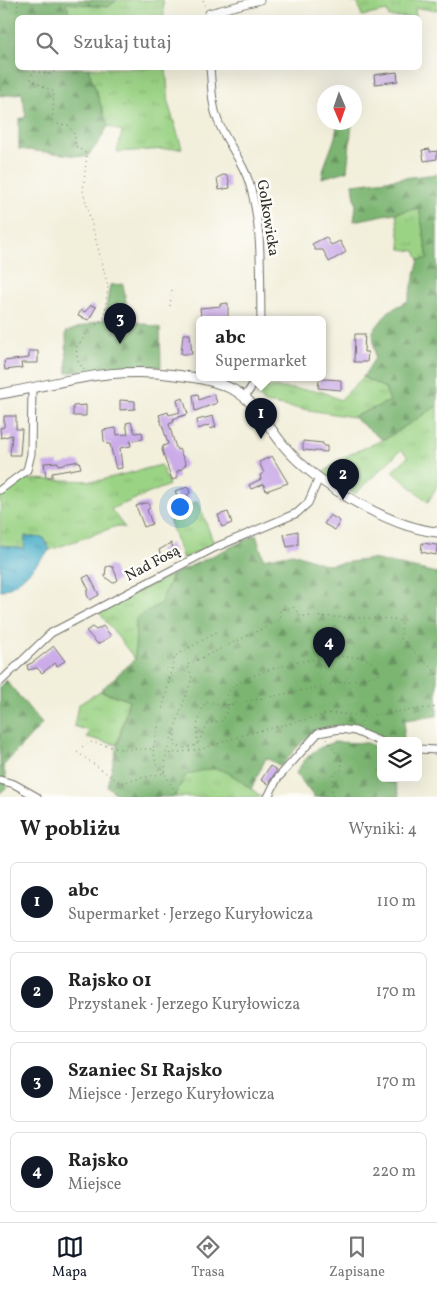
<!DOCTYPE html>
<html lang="pl">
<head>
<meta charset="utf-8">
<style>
  body { margin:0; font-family:Vollkorn,serif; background:#f6f6f6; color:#222 }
  .controls { position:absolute; right:15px; bottom:15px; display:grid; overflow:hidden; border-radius:8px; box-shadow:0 5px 20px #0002 }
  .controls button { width:45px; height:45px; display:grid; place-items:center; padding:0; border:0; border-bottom:1px solid #e0e0e0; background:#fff; color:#222; font:25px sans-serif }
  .compass { position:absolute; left:317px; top:85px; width:45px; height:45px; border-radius:50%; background:#fff; box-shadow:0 5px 20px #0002; rotate:178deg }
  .you { position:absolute; left:179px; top:506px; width:18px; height:18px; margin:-12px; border:4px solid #fff; border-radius:50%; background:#1a73e8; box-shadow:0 0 0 8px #1a73e833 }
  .badge { display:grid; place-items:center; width:32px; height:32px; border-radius:50%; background:#111827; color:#fff; font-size:16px; font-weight:700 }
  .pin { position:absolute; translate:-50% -41px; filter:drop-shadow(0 1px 2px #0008) }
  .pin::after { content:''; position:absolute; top:26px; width:18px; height:15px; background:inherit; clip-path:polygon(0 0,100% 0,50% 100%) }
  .popup { position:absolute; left:196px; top:316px; width:130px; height:65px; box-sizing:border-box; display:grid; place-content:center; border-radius:8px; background:#fff; filter:drop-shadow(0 1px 4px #0005); font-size:16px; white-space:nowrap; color:#767676 }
  .popup b { font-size:19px; color:#222 }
  .popup::after { content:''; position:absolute; left:50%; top:100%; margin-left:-10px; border:10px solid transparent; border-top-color:#fff }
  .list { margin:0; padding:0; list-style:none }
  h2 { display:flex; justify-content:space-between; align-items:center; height:65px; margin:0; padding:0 20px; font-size:21px }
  h2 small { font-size:16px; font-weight:400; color:#767676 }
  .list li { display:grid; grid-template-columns:32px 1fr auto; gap:15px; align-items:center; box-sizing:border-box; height:80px; margin:0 10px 10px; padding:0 10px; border:1px solid #e0e0e0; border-radius:8px }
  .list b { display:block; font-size:19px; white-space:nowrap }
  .list p { margin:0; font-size:16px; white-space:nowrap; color:#767676 }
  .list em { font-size:16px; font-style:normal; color:#767676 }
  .icon { flex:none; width:28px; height:28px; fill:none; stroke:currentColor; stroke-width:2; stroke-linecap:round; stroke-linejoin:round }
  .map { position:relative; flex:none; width:437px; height:797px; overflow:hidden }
  .search { position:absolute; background:#fff; box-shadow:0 5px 20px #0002; left:15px; right:15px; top:15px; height:55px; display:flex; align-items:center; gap:12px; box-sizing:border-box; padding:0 18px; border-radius:8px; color:#767676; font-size:19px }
  .sheet { height:425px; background:#fff }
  nav { display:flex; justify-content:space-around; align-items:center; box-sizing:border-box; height:70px; border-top:1px solid #e0e0e0; background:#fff; font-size:14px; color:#767676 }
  nav a { display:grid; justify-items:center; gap:2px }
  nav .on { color:#111827 }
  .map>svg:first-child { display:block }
</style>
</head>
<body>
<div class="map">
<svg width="437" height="797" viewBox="0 0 437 797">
  <defs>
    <pattern id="grass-tufts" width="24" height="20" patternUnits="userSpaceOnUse" patternTransform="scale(1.25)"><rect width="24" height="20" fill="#9bd385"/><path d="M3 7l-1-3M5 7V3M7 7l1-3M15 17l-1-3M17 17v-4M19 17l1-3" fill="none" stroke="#86b573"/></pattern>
    <pattern id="forest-firs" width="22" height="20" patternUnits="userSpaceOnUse" patternTransform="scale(1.25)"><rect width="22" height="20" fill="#7cb572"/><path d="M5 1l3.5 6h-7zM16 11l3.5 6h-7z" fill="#66935e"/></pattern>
    <pattern id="water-ripples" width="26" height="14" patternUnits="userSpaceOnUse" patternTransform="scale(1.25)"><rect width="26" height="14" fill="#4aaec9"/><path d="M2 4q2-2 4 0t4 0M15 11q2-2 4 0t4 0" fill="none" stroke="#3e8ea3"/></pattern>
  </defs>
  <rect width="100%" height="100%" fill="#fdfcf7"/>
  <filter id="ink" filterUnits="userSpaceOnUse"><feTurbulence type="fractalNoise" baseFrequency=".02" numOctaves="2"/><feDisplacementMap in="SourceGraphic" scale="10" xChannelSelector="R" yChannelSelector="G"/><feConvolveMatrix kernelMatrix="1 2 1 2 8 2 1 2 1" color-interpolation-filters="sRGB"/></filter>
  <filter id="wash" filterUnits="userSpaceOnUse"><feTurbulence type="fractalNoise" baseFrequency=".0096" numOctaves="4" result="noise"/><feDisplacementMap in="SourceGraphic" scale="20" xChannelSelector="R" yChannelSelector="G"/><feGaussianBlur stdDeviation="1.12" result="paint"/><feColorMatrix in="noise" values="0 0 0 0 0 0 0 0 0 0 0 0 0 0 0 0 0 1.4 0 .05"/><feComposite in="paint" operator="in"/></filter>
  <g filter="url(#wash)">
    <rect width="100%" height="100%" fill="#f2efdb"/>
    <path fill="url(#grass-tufts)" stroke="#637f58" d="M117,0H163L164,17H70L65,2L108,7Z
      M350,0H437V10L415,8L416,17H389L387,11L362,16L358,3L351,2Z
      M88,68H166L169,106L182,148L117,152L122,132L108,126Z
      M419,208L428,259L419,260L415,251L401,249L396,213Z
      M363,377L385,388L390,401L353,417L265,403L254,391L255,386L321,391L340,400Z
      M437,406V486L428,502L392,471L408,457L401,450L355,494L322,473L348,455L387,438Z
      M161,465L169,485L111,509L125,528L117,526L50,550L44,538L25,537L24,549L0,545V493L22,476L24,479L97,481Z
      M198,501L214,544L183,559L167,513Z
      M172,575L160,605L136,619L135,659L98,611Z
      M100,691L129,700L117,745L87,737L90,731L74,726L78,705Z
      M209,767L229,772L262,797H174L186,775Z"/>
    <path fill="url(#forest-firs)" stroke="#54704e" d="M0,0H117L108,7L66,3L70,17L18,18V68H88L108,126L99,142L87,157L19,149V119L26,117L22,93L0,96Z
      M337,123H352L347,171L322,178C324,159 337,142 337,123Z
      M437,174V406L387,438L381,439L353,417L390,401L385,388L363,377L375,358L373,331L389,311L408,301L419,260L428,259L419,208L354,221L356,206L353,184Z
      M123,284L129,320L160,328L161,367L119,366L67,373L66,332L104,319L110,285Z
      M256,535L264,559L293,553L327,565L372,559L437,573V716L405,720L403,741C392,741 380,735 369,732C323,717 310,731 281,766L266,758L251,789C223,768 220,764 186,775L174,797H120L107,786L129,700L100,691L135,659L136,618L160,604L172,575Z
      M6,680L42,724L3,766L8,786L0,793V686Z
      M334,742L368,743L381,750V778H394L399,797H314L296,773C306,756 315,748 334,742Z"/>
    <path fill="url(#water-ripples)" stroke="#3a6c7a" d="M25,536L44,538L50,550C35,565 21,585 0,591V545L24,549Z"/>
    <g id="blocks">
      <path fill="#cbace8" d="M397,72L398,81L375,84L374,75Z
        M430,149V152L437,151V159L424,161L422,150Z
        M223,175L228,176L230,188L219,190L217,178Z
        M326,237L331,245L340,241L346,252L329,262L323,250H315L312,244Z
        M228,303V317L201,318L200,308L221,306L220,304Z
        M91,305L96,307L89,320L78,316L81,310L85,312Z
        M183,334H190L192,354H181Z
        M355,334H365L364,352H368L367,362H354Z
        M29,351H38V363H21L22,368L5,370L4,361L29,358Z
        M324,379L341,380V390L318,388L319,380Z
        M198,394L199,400L214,394L217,403L195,411L193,395Z
        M183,398L188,414L173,419L174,422L169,424L175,445L177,450L179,449L186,464L182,469L177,471L178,478L172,480L162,450L163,446L168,444L159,415L168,412L169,415L180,412L177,400Z
        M120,400L135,401V409L120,410Z
        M86,405V416H73V406Z
        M4,416H16V429H22L20,455H10L12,435L1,438L0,428L4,427Z
        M213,416L216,427L210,429L209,425L198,429L197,420Z
        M131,422L135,433L142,432L143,439L130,441L131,446L120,448L122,468L116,469L110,444H107L104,441L103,430L116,428L117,435L128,434L126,423Z
        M303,441L323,443V446H327V452L303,450Z
        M272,456L288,483L266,491L264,484L251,489L249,485L261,479L260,475L264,473L259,462Z
        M79,461L81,468L52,473V477H46L44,463L58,462V465Z
        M188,487L190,493L187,495L189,499L180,503L175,491Z
        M144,503H148L150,508L147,510L152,524L144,527L136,506Z
        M228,512L232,523L222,527L218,515Z
        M330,515L340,521L335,530L324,524Z
        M298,531V545L287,547L284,534Z
        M171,543L175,552L162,558L159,550Z
        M422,543L437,545L436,555L421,552Z
        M109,566L113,567L118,580L113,583L105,577L106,567Z
        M89,575L99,595L90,600L87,595V591L89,590L83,578Z
        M103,626L111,636L98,644L86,631L92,627L96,630Z
        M54,646L65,661L57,666L55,663L42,673L37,668L28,670L27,665L32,663Z
        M270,766L277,770L268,784L261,780Z"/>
    </g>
  </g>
  <g filter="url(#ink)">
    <use href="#blocks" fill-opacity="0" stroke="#717069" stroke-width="1"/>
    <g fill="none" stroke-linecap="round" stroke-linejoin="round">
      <g stroke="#717069" stroke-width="9">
        <path id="minor" d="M207,18L209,13L260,0
          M210,68C212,85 211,104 218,121C226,142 242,160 249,182C263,227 260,275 261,320
          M245,397L257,378
          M0,490L27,470L31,454L32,387
          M0,682L51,633L214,548L297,513L308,503L319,478
          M418,749L437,750
          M0,780L14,784L37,797
          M268,797L277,779L318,733L340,729L355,731L381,742"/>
      </g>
      <g stroke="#717069" stroke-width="11">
        <path id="tertiary" d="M0,394C68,382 111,365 183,376C200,378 219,382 234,390C257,403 268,427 284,446C315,483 389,527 437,532"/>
      </g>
      <path stroke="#717069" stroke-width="1" stroke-dasharray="1 4" stroke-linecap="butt" d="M18,0L17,10L20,18
        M203,0L206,8
        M57,68L56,71L50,74L33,71L31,80L54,92L52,124L68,125L75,135V146L87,154L83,191L108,286L104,318L87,333L76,348L78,361L84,370
        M170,306L172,290
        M437,674L401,639L402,622L394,619L300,616L293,607L283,609L279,612L280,619L276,622L187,665L192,675L191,681L166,754L202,749L240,736L331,713L365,716L437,707
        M229,705L226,698C228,694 229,690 232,688C254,668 337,650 365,659C373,661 376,667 379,675L229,705L205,702L197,725V745L208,723L223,721L229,705
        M358,726L364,717
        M175,730V746L185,748L197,745
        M327,739L341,760L342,769L333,775L332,797
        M82,747L91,742L119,749H153L175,656L217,632
        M153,750L156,764L164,773
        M77,752L120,783L164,773L179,797
        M165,772L166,754"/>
      <use href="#minor" stroke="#fff" stroke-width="7"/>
      <use href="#tertiary" stroke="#fff" stroke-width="9"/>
    </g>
  </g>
  <g text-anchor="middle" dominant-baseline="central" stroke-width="5" stroke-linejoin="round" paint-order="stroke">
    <g font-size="15" fill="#2b2b2b" stroke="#fdfcf7">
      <text transform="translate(267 218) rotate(81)">Golkowicka</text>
      <text transform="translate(153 564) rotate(-28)">Nad Fosą</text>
    </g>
  </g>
</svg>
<div class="controls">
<button><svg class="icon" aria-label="layers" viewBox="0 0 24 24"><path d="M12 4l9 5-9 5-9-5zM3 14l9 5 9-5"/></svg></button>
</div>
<svg class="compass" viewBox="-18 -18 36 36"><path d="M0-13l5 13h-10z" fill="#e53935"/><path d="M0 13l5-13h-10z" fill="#767676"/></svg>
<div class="you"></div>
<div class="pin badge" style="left:261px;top:439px">1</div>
<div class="popup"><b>abc</b>Supermarket</div>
<div class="pin badge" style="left:343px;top:500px">2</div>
<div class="pin badge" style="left:120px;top:344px">3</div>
<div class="pin badge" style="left:329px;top:668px">4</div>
<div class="search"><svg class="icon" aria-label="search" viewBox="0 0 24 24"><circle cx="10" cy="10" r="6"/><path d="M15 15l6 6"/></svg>Szukaj tutaj</div>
</div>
<section class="sheet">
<h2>W pobliżu<small>Wyniki: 4</small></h2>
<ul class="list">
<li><span class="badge">1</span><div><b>abc</b><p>Supermarket · Jerzego Kuryłowicza</p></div><em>110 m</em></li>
<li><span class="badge">2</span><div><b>Rajsko 01</b><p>Przystanek · Jerzego Kuryłowicza</p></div><em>170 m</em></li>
<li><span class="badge">3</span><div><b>Szaniec S1 Rajsko</b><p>Miejsce · Jerzego Kuryłowicza</p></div><em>170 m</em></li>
<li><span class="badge">4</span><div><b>Rajsko</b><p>Miejsce</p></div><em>220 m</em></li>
</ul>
</section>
<nav>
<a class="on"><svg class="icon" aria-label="map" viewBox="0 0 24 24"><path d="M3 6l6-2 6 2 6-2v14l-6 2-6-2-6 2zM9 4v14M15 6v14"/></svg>Mapa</a>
<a><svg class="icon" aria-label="directions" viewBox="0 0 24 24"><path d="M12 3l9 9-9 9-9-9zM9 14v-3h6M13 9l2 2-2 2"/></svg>Trasa</a>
<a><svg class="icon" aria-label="saved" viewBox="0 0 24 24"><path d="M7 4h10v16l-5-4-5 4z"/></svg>Zapisane</a>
</nav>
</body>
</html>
